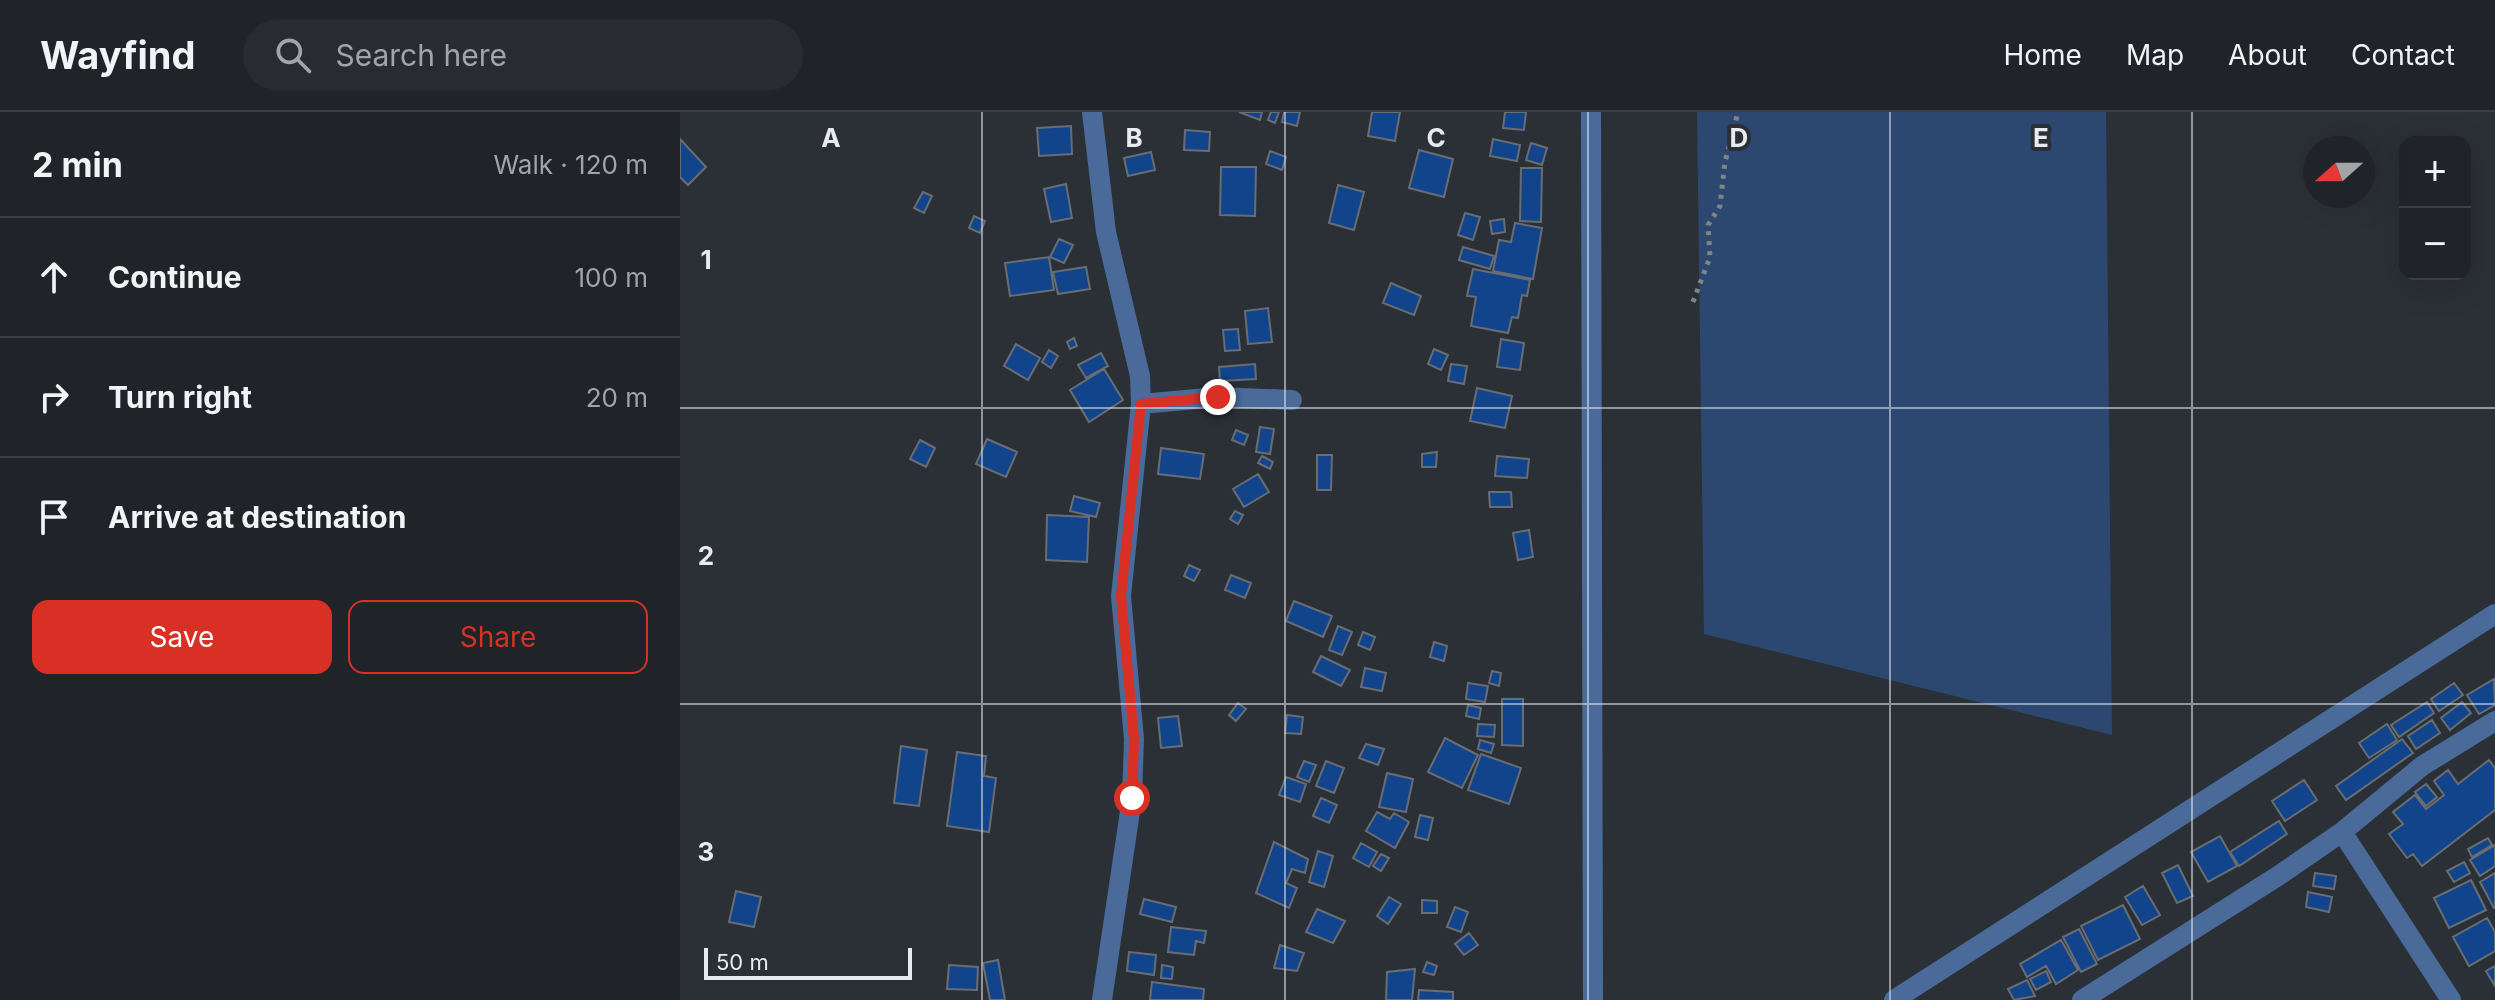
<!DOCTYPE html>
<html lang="en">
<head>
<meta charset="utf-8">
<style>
  body { margin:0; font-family:Inter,sans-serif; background:#282c30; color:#f1f3f6 }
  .controls { position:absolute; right:24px; top:24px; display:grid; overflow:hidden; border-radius:16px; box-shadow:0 8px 32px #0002 }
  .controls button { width:72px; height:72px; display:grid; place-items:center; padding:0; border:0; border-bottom:2px solid #3d4145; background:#202428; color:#f1f3f6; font:40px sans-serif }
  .compass { position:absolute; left:1623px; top:24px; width:72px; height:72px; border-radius:50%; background:#202428; box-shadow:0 8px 32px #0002; rotate:249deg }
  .scale { position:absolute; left:24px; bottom:20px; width:208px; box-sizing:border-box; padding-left:8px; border:4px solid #e7eaee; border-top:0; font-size:22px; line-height:28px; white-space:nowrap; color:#e7eaee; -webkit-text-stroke:6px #2b3036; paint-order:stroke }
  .stop { position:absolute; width:24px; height:24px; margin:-18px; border:6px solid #d93025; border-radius:50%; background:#fff }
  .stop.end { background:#d93025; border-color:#fff; box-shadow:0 2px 8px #0008 }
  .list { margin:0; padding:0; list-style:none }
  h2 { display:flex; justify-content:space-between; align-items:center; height:104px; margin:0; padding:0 32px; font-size:34px }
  h2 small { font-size:26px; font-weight:400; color:#a2a4a8 }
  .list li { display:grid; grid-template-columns:52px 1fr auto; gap:24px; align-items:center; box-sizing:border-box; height:120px; padding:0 32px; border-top:2px solid #3d4145 }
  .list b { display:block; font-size:30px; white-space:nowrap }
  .list em { font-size:26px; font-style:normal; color:#a2a4a8 }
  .actions { display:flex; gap:16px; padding:24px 32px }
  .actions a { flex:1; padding:18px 0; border:2px solid #d93025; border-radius:16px; text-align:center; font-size:28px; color:#d93025 }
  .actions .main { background:#d93025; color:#fff }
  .icon { flex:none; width:44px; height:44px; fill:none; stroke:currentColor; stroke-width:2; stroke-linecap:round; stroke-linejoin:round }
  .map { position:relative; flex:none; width:1815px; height:888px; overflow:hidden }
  header { display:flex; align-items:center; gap:48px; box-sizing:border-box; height:112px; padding:0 40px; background:#202428; border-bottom:2px solid #3d4145 }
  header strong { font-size:38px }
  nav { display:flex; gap:44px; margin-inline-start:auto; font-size:28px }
  .search { width:560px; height:72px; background:#282c30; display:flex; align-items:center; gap:20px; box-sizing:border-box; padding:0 28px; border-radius:44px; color:#a2a4a8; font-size:30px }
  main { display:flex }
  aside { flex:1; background:#202428 }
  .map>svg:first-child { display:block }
</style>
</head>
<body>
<header>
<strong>Wayfind</strong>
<div class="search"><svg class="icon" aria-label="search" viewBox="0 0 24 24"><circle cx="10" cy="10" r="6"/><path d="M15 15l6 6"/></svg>Search here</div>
<nav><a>Home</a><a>Map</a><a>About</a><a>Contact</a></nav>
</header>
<main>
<aside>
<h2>2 min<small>Walk · 120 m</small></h2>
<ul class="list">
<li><svg class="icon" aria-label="ahead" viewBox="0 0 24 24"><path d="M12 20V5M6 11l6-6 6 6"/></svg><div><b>Continue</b></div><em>100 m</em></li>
<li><svg class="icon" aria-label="right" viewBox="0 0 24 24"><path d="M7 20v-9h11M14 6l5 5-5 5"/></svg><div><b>Turn right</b></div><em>20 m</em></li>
<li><svg class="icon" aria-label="arrive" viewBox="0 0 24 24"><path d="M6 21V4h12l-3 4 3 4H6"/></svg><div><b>Arrive at destination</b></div></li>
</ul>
<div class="actions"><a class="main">Save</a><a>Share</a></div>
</aside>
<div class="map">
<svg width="1815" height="888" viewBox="0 0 1815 888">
  <rect width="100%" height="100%" fill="#2b3036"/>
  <path fill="#2c4871" d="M1017,0H1426L1432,623L1024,522Z"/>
  <path fill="#11448a" stroke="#686d74" stroke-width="2" d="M559,0H582L580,8Z
    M591,0H599L595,11L588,8Z
    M604,0H620L617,14L602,10Z
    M692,0H720L715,29L688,24Z
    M825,0H846L844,18L823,16Z
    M391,14L392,42L359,44L357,16Z
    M505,18L530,20L529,39L504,38Z
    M0,27L26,55L8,73L0,65Z
    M813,27L840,33L837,49L810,44Z
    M851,31L867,36L862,53L846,48Z
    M739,38L773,47L764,85L729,76Z
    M590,39L606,45L602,58L586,52Z
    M471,40L475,58L448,64L444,46Z
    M541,55H576L575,104L540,103Z
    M841,56H862L861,110L840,109Z
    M386,72L392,106L371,110L364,77Z
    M658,73L684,80L674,118L649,111Z
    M243,80L252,84L244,101L234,96Z
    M785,101L800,105L793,128L778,123Z
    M294,104L305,109L300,121L289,116Z
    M824,107L825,120L812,122L810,109Z
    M835,111L862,116L853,167L813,159L819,128L831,130Z
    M379,127L393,133L384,151L370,145Z
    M783,135L814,144L810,157L779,148Z
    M369,145L374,178L330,184L325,151Z
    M406,155L410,177L378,182L373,160Z
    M793,157L850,168L847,184L842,183L838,206L832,205L828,221L791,214L796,185L787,184Z
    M711,171L741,184L734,203L703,191Z
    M588,196L592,230L568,232L565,199Z
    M558,217L560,238L545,239L543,218Z
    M394,226L397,234L390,237L387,230Z
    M821,227L844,231L840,258L817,255Z
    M336,232L360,246L348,268L324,254Z
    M754,237L768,243L761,258L748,252Z
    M369,238L378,244L371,256L362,250Z
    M421,241L428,254L406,266L398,253Z
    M575,252L576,267L540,269L539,255Z
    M771,252L787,254L784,272L768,269Z
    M424,257L443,288L409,310L390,278Z
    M797,276L832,284L825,316L790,309Z
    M580,315L594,317L590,342L576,340Z
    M556,318L568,323L564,333L552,328Z
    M307,327L337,340L326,365L296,352Z
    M240,328L255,336L246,355L230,347Z
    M481,336L524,342L520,367L478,362Z
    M757,340L756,355H742V342Z
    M637,343H652L651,378H637Z
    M582,344L593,350L590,357L578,351Z
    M817,344L849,347L847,366L815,364Z
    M578,362L589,380L564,395L553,377Z
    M809,380H831L832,395H810Z
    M394,384L420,391L416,405L390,399Z
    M555,399L563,403L558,412L550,407Z
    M367,403L409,405L407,450L366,448Z
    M849,418L853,445L838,448L833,421Z
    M509,453L520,458L514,469L504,464Z
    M551,463L571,471L565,486L545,478Z
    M614,489L652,504L643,525L606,509Z
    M658,514L672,520L662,543L649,538Z
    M683,520L695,525L690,538L678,533Z
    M754,530L767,534L764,549L750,545Z
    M641,544L670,558L661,574L633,560Z
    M685,556L706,561L702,579L681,575Z
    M812,559L821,561L819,574L809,571Z
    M1814,567L1815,593L1799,602L1787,583Z
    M788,571L808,574L805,590L786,587Z
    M1774,571L1783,583L1759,599L1751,587Z
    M822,587H843V634L822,633Z
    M1747,590L1754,601L1719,625L1711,613Z
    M1782,590L1791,601L1770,618L1761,606Z
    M558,591L566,597L556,609L549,603Z
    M788,593L801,596L799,607L786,604Z
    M607,603L623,605L621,622L605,621Z
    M498,604L502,634L481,636L478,606Z
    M1752,608L1760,621L1736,637L1728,624Z
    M798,612L815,613L814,625L797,624Z
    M1707,612L1717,628L1689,646L1679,631Z
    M765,626L798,643L782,676L748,660Z
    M1722,627L1733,641L1666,688L1656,674Z
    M800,628L814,632L811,641L798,637Z
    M686,632L704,637L698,653L679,646Z
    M221,634L247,638L239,694L214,691Z
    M277,640L306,644L304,664L316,666L309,720L267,714Z
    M801,642L841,656L829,692L788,678Z
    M1809,648L1815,656V698L1742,754L1733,742L1727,746L1709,722L1723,712L1713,700L1735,683L1746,697L1764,683L1754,669L1768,658L1778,672Z
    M624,649L636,653L629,670L617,665Z
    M646,649L664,656L654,681L636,674Z
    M707,661L733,667L726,700L699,695Z
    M606,665L626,672L620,690L599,683Z
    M1624,668L1637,688L1605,709L1592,689Z
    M1746,672L1757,685L1746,694L1735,680Z
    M641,686L657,693L649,711L633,704Z
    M697,700L710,707L714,701L729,710L715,736L686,719Z
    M740,703L753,706L748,728L735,725Z
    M1599,709L1607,722L1559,754L1550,740Z
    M1540,724L1557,754L1528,770L1511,740Z
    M1808,726L1812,733L1792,745L1788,737Z
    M594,730L628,747L625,761L612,757L606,771L617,776L609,796L576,781Z
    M681,731L697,740L689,755L673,746Z
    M1815,733V754L1800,764L1790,748Z
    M638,739L653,744L644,775L629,770Z
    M701,742L709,746L701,759L693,754Z
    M1784,750L1790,761L1774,770L1767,759Z
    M1498,753L1513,784L1497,791L1482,761Z
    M1635,761L1656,764L1654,777L1633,774Z
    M1815,761V796H1814L1800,770Z
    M1791,768L1806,798L1769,816L1754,786Z
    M1463,774L1480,803L1462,813L1445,785Z
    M56,779L81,785L74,815L49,810Z
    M1628,780L1652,785L1649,800L1626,795Z
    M709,785L721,792L708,812L697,804Z
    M464,787L496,795L492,810L460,802Z
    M742,788L757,789V801H742Z
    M1443,793L1460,827L1418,848L1401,814Z
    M775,795L788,800L781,820L767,815Z
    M637,797L665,809L653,831L626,820Z
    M1807,806L1815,820V839L1789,854L1773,825Z
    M491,815L526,819L524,831L516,829L514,843L488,840Z
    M1399,817L1417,852L1401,860L1383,825Z
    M789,821L798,833L784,843L775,832Z
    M1381,828L1398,858L1376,872L1366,854L1347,865L1340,852Z
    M600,833L624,841L617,859L594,856Z
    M449,840L476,843L474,863L447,859Z
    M318,848L325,888H310L303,851Z
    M747,850L757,854L754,863L743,860Z
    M269,853L298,855L297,878L267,877Z
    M482,853L493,855L492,867L481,866Z
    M1815,854V874L1806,859Z
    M735,857L732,888H706L707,860Z
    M1366,859L1371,870L1356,878L1350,867Z
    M1347,868L1355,884L1334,888L1328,877Z
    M472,870L524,877L523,888H470Z
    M739,878L773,880V888H738Z"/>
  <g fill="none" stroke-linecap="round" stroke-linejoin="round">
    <path stroke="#808489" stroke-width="5" stroke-dasharray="4 6" stroke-linecap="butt" d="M1013,190L1030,145L1028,113L1040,94L1045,50L1058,0"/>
    <path stroke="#4a6b9a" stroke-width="20" d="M412,0L426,120L460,264L461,292L441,484L454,627L452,686L422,888
      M911,0L913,888
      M461,292L538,285L612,288
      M1662,720L1771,888
      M1214,888L1815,502
      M1402,888L1598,764L1662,720L1742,654L1815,609"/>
  </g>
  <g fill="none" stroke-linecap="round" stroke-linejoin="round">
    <path stroke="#d93025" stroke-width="10" d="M452,686L454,627L441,484L461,292L538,285"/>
  </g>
  <path fill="none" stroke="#e7eaee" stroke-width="2" stroke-opacity="0.55" d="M302,0V888M605,0V888M908,0V888M1210,0V888M1512,0V888M0,296H1815M0,592H1815"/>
  <g font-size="26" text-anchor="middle" font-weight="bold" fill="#e7eaee" stroke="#2b3036" stroke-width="8" stroke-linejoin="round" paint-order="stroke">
    <text x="151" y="35">A</text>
    <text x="454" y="35">B</text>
    <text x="756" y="35">C</text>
    <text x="1059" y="35">D</text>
    <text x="1361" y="35">E</text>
    <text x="26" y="157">1</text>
    <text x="26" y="453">2</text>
    <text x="26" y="749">3</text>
  </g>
</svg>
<div class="controls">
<button>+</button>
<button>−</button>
</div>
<svg class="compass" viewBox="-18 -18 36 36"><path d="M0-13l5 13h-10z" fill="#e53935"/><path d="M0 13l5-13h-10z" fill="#a2a4a8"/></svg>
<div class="scale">50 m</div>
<div class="stop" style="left:452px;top:686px"></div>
<div class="stop end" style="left:538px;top:285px"></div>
</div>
</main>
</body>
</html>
